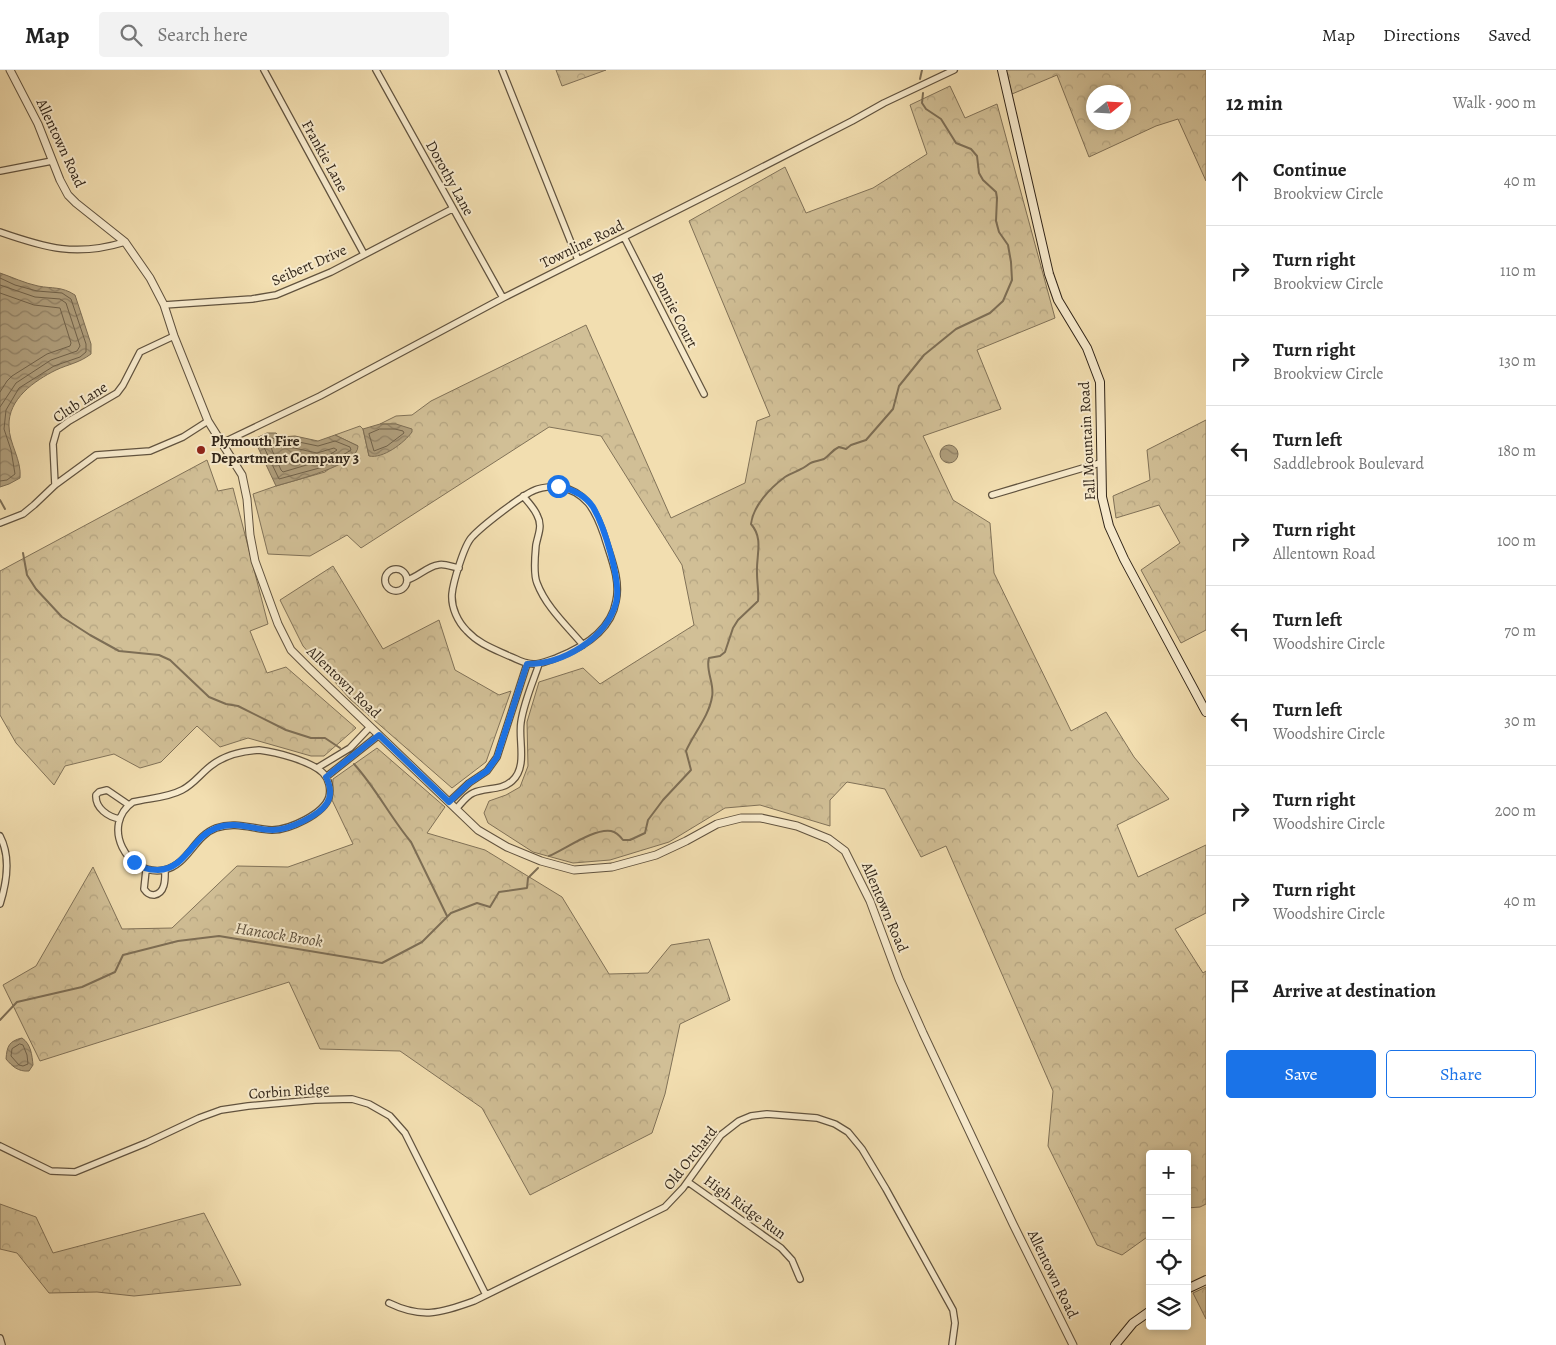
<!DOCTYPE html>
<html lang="en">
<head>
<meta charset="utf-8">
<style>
  body { margin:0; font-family:Alegreya,serif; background:#f2f2f2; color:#222 }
  .controls { position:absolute; right:15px; bottom:15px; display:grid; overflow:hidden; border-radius:5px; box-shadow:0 2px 8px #0003 }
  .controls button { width:45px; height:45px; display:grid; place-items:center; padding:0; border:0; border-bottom:1px solid #e0e0e0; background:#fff; color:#222; font:25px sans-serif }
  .compass { position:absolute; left:1086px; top:15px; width:45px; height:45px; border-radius:50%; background:#fff; box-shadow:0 2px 8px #0003; rotate:72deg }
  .stop { position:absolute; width:15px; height:15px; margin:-11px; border:4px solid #1a73e8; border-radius:50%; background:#fff }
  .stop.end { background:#1a73e8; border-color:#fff; box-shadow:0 1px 5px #0008 }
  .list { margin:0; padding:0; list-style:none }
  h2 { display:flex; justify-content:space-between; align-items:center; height:65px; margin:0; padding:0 20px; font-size:21px }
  h2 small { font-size:16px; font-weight:400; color:#767676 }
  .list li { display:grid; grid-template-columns:32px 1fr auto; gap:15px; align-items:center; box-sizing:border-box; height:90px; padding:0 20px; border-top:1px solid #e0e0e0 }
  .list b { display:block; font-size:19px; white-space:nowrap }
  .list p { margin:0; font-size:16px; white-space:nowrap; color:#767676 }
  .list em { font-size:16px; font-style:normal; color:#767676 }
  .actions { display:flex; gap:10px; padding:15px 20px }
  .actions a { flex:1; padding:11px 0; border:1px solid #1a73e8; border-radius:5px; text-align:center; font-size:18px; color:#1a73e8 }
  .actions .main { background:#1a73e8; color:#fff }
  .icon { flex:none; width:28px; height:28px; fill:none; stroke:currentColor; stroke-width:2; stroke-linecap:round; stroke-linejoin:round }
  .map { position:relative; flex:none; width:1206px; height:1275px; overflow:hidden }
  header { display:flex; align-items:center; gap:30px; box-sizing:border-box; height:70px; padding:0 25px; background:#fff; border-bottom:1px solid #e0e0e0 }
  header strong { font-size:24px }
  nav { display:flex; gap:28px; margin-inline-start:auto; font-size:18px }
  .search { width:350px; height:45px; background:#f2f2f2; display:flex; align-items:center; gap:12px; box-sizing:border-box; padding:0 18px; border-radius:5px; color:#767676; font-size:19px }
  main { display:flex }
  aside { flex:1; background:#fff }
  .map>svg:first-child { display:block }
</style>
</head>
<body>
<header>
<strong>Map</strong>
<div class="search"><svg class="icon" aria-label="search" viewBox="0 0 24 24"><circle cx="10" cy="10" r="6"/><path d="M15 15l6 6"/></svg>Search here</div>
<nav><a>Map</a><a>Directions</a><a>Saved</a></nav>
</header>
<main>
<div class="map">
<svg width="1206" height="1275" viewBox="0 0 1206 1275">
  <defs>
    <pattern id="forest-crowns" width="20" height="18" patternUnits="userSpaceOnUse" patternTransform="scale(1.25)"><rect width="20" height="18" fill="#d1bf96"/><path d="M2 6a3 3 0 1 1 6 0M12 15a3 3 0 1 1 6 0" fill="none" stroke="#b4a481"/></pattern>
    <pattern id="water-waves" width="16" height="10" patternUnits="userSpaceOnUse" patternTransform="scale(1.25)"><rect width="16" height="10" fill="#b09f7d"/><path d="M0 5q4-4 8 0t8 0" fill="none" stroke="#908166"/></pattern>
  </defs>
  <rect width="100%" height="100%" fill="#f2deb0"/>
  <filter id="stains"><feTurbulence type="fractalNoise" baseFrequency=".004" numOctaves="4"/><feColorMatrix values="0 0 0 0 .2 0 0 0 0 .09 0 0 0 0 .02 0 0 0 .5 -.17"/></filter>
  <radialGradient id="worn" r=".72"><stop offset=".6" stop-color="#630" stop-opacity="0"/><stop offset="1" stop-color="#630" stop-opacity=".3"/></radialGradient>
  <path fill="url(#forest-crowns)" stroke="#817258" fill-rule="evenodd" d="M556,0H606L562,16Z
    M1006,0H1206V111L1178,49L1156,56L1089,87L1057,5L1012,24ZM1094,22H1124V52H1094Z
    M950,16L965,48L997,34L1055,248L977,280L1001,339L923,366L953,430L990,453L994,503L1071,661L1106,642L1134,687L1169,729L1117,755L1138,807L1206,775V843L1175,859L1203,903L1206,901V1134L1200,1137L1187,1138V1084H1150V1165L1122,1185L1097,1175L1048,1076L1053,1021L946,776L921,787L885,719L847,712L830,730V756L760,735L725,738L669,772L610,790L573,793L533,782L488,753L484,743L489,731L506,725L520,717L528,696L527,652L539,612L583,598L600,614L694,555L682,495L601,366L549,357L361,478L347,465L310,486L268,484L253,424L276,416L325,402L358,376L335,365L360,356L363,359L369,386L396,354H380L396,346L412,345L431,331L586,255L671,448L745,413L757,351L770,346L689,151L785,97L806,143L873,118L927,84L910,35Z
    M1206,350V560L1181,573L1141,500L1180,473L1159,435L1116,448L1113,426L1150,410L1147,380Z
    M207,390L218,421L233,418L268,554L250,561L267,603L286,597L356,658L324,686H311L248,668L220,677L197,656L161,692L140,698L114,684L65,696L54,715L16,673L0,645V501Z
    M333,496L383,579L439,550L455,600L499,625L511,621L486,692L452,718L350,629L303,576L280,530Z
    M377,678L445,737L427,763L485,780L562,827L609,904L648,903L671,875L709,869L730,930L680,954L665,1024L652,1063L530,1125L482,1038L400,981L320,979L289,912L40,991L3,915L36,896L93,797L122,859L172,858L237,796L288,797L353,774L332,730L333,709Z
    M0,1134L36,1147L53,1183L204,1143L241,1215L134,1226L97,1222L49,1223L17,1183L0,1179Z
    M1206,1217V1249L1193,1223Z"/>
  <path fill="url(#water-waves)" stroke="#7d6e55" d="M0,203C12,207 24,213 38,216C53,219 61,216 75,225L91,274V284C79,293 69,294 56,300C34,311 8,329 9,356C9,374 22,390 20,408L9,414L0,417Z
    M380,354H396L412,359V362C404,373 383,389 369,386L363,359Z
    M267,363H276L280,367L295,366L318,371L335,365L358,376C359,395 292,411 276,416L254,369Z
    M940 384a9 9 0 1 1 18 0a9 9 0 1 1-18 0Z
    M22,968C31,974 32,985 33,995L29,1001C18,1002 12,996 6,989C7,976 9,971 22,968Z"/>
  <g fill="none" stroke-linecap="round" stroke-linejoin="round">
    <path stroke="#70624b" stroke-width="1" d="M0,208L15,215L37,221L62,223L71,229L86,274V282L80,287L54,296L19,318L6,340L4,359L11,380L15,404L7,410L0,411
      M0,215L35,227L60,229L66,233L80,276L77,281L51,290L16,313L0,337
      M0,223L34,235L60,238L71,273L70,276L47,284L12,306L7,311L0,322
      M380,359H395L403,361L404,363L387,376L374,381L369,364Z
      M268,368H273L279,372L294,371L318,376L335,371L350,377L351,380L323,397L279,409L262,373V371Z
      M272,377L294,378L317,383L334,378L337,380L320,391L283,402L281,400L272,380Z
      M20,974L23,975L27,985L28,994L23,996L19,995L11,986L12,979Z"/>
    <path stroke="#7d6e55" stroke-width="2" d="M920,9L922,0
      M0,430L5,439
      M23,483L27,505L36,519L62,547L90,565L119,581L159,585L170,590L209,627L226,634L238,636L286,660L311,668H325L340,678
      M354,694C376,718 390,747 411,772L447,846
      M549,786C564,780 594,758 611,761C616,762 620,766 623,770H630L645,763L648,750L663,730L691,700L686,681C694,663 709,646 712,627C715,614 705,600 709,588L720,586L725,582L733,558L738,550L758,531C759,522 757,513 757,503C756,485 764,469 751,454C753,436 770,418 785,407C793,402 802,400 809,394C813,391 819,391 824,389C830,385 832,380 839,377L846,379L851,375L866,370L893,339L899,316L924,285L956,259L990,243L1003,231L1012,210L1011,192L1008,175L999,162L996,151L997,128L996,122L983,110L979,103L977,86L971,79L956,73L941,49L926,39L922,33L923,23
      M0,950L17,932L82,917L115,902L123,885L178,871L219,866L382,893L422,872L451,843L477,833L490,837L499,822L527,818L528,808L538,798"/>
    <g stroke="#61533f" stroke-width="8">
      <path id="minor" d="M264,0L364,184
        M376,0L503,228
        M502,0L578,190
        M0,101L52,91
        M0,162C46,178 76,187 125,172
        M624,167L704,324
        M164,235L252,229L276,225L331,202L452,139
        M222,373L320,326L503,228L743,107L852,51L884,33L954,0
        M55,415L53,374L57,360L69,351L117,323L123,315L140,282L174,266
        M558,416C586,422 595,439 604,465C610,486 621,509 616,531C611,561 582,578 556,588C547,591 537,596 527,593C521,592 515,588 509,586C494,579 479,574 467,561C458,552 451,538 452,524C453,513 464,475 472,467C482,456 522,425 535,420C542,417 550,417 558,416Z
        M992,425L1100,393
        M523,426C528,432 534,438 537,445C543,456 538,464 536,475C535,486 533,503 537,513C546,537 567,556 583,575
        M0,453L23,444L34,435L55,415L96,385L150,381L183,367L208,351
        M385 510a11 11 0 1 1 22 0a11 11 0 1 1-22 0Z
        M407,510C418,507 428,496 438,495C444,493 452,497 459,498
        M259,680C276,682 311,691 323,703C329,709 331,719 329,727C324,744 289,760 272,760C252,759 236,751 216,758C194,766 188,795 164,800C127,807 100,755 133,732C149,728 167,728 182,720C194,714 201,703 212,695C225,685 243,681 259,680Z
        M317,698L350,678L370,657
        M326,707L379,665
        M449,732L469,713L487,701L497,687L527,594
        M456,739C461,734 466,726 473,723C485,717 501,721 512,711C528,697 518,670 521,652C524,632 533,612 539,594
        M120,749C108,747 95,738 96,725L99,722L107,720L129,735
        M0,766C11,787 7,812 0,834
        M146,800L144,819C147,823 149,825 154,825C166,823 165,808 165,800
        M0,1076L51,1101L75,1102L146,1073L199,1048L221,1040L248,1036L315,1030L352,1029L369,1034L390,1046L405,1063L486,1225
        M688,1112L781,1178L792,1190L800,1209
        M389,1233C422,1249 441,1243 474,1231L665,1137L683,1118L721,1065L739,1051L751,1046L767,1044L817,1048L835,1054L848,1062L862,1079L886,1119L953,1240L955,1253L952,1275
        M0,1268L2,1275"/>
    </g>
    <g stroke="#61533f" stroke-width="9">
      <path id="tertiary" d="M10,0L38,54L60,110L68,125L76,133L125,172L150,208L164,235L174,266L208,351L242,405L247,429L250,465L255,491L278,554L291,580L309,598L478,760L507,777L541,791L574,800L612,797L656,785L686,771L717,754L741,748H761L797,756L829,769L845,781L870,831L899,909L923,963L1013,1154L1073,1275"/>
    </g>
    <g stroke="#312519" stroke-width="10">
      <path id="secondary" d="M1002,0L1049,204L1058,230L1087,278L1100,312L1102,427L1109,456L1124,489L1206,642
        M1187,1219L1206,1210
        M1115,1275L1133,1253L1150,1241"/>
    </g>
    <use href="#minor" stroke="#f7eacc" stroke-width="5.5"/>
    <use href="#tertiary" stroke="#f7eacc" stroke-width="7"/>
    <use href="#secondary" stroke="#f7eacc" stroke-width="8"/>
  </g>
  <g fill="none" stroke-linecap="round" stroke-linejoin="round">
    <path stroke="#1a73e8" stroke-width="6" d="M134,792C142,798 148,800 158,800C186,799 192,767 216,758C236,750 253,760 273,760C288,760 319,746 327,733C332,725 330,715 326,707L379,665L449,732L469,713L487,701L497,687L527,594C563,594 606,569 616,533C622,512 604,456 593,437C585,425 571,419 558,416"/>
  </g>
  <circle fill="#8f2418" stroke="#f7eacc" stroke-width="2" cx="201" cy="380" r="5"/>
  <g text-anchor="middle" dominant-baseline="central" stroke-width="4" stroke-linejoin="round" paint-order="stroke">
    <g font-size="15" fill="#312519" stroke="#f7eacc">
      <text transform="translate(61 73) rotate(65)">Allentown Road</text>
      <text transform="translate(325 86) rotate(61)">Frankie Lane</text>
      <text transform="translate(450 108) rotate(61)">Dorothy Lane</text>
      <text transform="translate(582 174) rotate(-26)">Townline Road</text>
      <text transform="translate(309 195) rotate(-24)">Seibert Drive</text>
      <text transform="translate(675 240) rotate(63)">Bonnie Court</text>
      <text transform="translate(80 332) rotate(-33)">Club Lane</text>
      <text transform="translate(1087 371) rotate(-93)">Fall Mountain Road</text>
      <text transform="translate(344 612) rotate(44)">Allentown Road</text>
      <text transform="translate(885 837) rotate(67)">Allentown Road</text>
      <text transform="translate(289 1021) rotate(-4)">Corbin Ridge</text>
      <text transform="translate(690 1088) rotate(-52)">Old Orchard</text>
      <text transform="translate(745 1137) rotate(36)">High Ridge Run</text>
      <text transform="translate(1053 1204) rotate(64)">Allentown Road</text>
    </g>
    <g font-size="15" font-weight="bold" fill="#312519" stroke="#f7eacc" text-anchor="start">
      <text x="211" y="371">Plymouth Fire<tspan x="211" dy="17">Department Company 3</tspan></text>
    </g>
    <g font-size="16" font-style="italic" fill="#5d503c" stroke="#f7eacc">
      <text transform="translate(279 865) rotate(9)">Hancock Brook</text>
    </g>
  </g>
  <rect width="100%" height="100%" filter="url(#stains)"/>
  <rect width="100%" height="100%" fill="url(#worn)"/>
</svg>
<div class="controls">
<button>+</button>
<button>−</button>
<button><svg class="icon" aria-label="locate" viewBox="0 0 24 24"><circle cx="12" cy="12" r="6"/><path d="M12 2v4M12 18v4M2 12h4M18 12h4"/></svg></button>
<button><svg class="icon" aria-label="layers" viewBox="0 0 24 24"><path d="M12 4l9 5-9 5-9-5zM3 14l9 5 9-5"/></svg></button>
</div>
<svg class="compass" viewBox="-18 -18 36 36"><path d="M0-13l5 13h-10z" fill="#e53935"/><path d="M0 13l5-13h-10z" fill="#767676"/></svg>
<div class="stop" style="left:558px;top:416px"></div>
<div class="stop end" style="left:134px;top:792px"></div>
</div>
<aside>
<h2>12 min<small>Walk · 900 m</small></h2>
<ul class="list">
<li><svg class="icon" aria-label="ahead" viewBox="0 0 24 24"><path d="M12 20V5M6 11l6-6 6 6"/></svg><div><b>Continue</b><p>Brookview Circle</p></div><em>40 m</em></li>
<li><svg class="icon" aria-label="right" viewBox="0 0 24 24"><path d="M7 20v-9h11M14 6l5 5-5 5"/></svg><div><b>Turn right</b><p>Brookview Circle</p></div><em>110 m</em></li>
<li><svg class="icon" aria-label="right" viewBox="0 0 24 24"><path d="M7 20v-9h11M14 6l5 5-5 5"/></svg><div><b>Turn right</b><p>Brookview Circle</p></div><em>130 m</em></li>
<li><svg class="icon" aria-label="left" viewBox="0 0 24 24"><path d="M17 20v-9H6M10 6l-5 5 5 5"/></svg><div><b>Turn left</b><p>Saddlebrook Boulevard</p></div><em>180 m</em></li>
<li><svg class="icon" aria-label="right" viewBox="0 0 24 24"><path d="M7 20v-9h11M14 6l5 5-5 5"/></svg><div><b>Turn right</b><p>Allentown Road</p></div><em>100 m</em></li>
<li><svg class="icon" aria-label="left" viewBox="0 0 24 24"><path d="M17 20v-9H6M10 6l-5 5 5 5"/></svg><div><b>Turn left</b><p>Woodshire Circle</p></div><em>70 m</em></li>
<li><svg class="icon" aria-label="left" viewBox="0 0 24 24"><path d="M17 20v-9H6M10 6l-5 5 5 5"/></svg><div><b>Turn left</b><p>Woodshire Circle</p></div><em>30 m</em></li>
<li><svg class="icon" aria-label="right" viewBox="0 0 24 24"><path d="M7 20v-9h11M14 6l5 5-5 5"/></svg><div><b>Turn right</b><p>Woodshire Circle</p></div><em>200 m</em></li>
<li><svg class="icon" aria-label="right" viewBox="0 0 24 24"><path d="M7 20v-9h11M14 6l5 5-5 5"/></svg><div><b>Turn right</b><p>Woodshire Circle</p></div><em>40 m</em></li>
<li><svg class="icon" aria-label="arrive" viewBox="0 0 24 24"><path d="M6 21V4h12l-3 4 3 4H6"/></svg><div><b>Arrive at destination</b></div></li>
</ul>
<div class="actions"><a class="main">Save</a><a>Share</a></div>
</aside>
</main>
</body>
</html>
